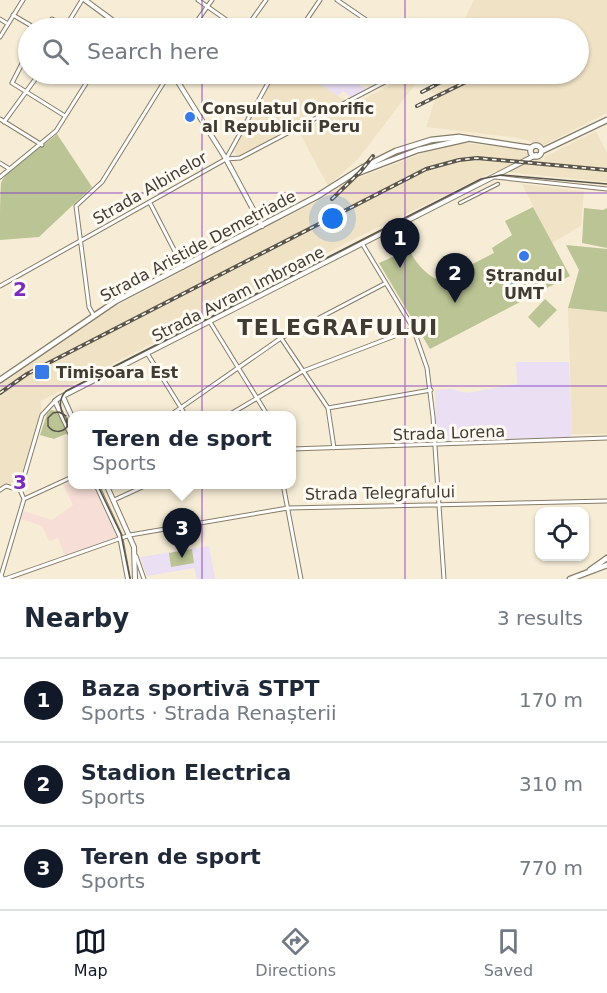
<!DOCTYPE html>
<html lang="en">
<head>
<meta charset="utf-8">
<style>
  body { margin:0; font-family:"DejaVu Sans",sans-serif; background:#f2f2f3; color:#1f2937 }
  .controls { position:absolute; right:18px; bottom:18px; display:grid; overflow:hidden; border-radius:12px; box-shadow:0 2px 4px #0004 }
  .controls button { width:54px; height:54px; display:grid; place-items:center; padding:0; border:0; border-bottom:2px solid #e0e1e3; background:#fff; color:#1f2937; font:30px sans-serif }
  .you { position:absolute; left:333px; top:219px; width:21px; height:21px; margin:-15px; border:4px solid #fff; border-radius:50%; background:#1a73e8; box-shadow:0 0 0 9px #1a73e833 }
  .badge { display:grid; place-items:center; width:39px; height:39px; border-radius:50%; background:#111827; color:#fff; font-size:20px; font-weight:700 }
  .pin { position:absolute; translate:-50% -50px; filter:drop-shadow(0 2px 3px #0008) }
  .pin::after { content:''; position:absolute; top:32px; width:21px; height:18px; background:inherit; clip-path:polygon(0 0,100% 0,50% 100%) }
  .popup { position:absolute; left:68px; top:411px; width:228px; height:78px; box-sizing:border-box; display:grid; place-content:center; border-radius:12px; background:#fff; filter:drop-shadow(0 2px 4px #0005); font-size:20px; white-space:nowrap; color:#747a83 }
  .popup b { font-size:22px; color:#1f2937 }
  .popup::after { content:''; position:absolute; left:50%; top:100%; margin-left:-12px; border:12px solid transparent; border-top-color:#fff }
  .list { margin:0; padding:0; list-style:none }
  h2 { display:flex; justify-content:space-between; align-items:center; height:78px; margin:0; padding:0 24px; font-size:26px }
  h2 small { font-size:20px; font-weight:400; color:#747a83 }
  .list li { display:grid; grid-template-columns:39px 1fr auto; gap:18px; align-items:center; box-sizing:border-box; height:84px; padding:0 24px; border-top:2px solid #e0e1e3 }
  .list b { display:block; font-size:22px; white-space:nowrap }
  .list p { margin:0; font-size:20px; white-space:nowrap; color:#747a83 }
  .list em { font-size:20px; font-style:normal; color:#747a83 }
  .icon { flex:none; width:33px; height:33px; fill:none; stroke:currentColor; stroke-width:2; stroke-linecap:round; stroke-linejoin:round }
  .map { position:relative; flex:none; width:607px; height:579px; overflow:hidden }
  .search { position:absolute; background:#fff; box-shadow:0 2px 4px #0004; left:18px; right:18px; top:18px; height:66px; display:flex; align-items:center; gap:15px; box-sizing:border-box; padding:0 21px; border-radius:33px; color:#747a83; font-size:22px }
  .sheet { height:330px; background:#fff }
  nav { display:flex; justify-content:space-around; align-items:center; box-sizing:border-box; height:84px; border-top:2px solid #e0e1e3; background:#fff; font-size:16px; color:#747a83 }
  nav a { display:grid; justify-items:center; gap:3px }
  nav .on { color:#111827 }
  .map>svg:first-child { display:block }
</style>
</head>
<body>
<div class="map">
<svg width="607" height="579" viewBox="0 0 607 579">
  <rect width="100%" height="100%" fill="#f7edd7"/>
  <path fill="#f7ded6" d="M72,481V484L93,485L118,537L65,556L58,538L49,541L42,526L21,519L24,511L52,520L73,505L63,485Z"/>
  <path fill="#f0e2c5" d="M474,0H607V113L544,145L518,138L426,127L437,94L429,92L437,74H578V28H460Z
    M276,74H305L346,101L239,157L233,151Z
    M412,74H423L358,159L328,186L299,132Z
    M596,131L607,153V182L495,171L358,237L41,401V415L18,486L8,483L0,487V385L116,306L325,197L348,182L439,147L466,143L518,149L545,161L544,157Z
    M522,184L584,191L581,226L552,243Z
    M568,308L607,312V434H572Z"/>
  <path fill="#ebdff3" d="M305,74H343L366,89L351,97L343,91L338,96Z
    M516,362H569L572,434L569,439L437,444L435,390L452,389L467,393L517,384Z
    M209,546L215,579H197L194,568L147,576L140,557Z"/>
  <path fill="#bbc494" d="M57,134L92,187L39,237L0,240C0,226 0,195 1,183C10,162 40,150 57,134Z
    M533,207L570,276L430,349L379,263L397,255L388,237L401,231C410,252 416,268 436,279L449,273L451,275L494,253L492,248L512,235L505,221Z
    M584,208L603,210L607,208V248L582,243Z
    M566,245L607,249V312L568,308L579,270Z
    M545,299L557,310L539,328L528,317Z
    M51,410L58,411L68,433L54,439L40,435L47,414Z
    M192,549L194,563L171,567L169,553Z"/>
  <path fill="#65c7c9" d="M510,270L522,292L513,297L500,275Z"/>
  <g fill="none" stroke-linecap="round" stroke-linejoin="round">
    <g stroke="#867d69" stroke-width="4.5">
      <path id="pedestrian" d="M460,203L498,184"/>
    </g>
    <g stroke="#867d69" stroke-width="5">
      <path id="minor" d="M198,0L238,28
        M337,0L378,28
        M13,15L35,28
        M0,19L8,24
        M44,28L52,19L66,26L82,0
        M192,28L212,0
        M246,28L266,0
        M301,28L320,0
        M0,37L23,0
        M28,52L12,83L65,116
        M0,119L42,145
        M4,122L39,74
        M226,159L240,158L400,74
        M0,163L8,168
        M0,177L56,131L92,74
        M495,177L607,189
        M150,203L183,267
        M363,245L413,328L427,368L433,417L444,579
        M0,286L226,159L273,74
        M94,316L89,307L76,206L102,182L169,74
        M210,322L268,416
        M281,338L328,408L334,448
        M147,353L186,416
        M328,408L431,390
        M169,416L281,338L386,283
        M227,416L303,371L413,329
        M292,449L607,438
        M283,484L301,579
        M0,490L6,486L20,490L24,499
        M20,490L42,415L55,401
        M24,499L72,477
        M114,500L149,484
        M136,556L144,579
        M1,576L24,499
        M5,579L130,535L288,508L607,501"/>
    </g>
    <g stroke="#867d69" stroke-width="6">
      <path id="tertiary" d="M63,397L72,417
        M72,437L55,401L59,398L536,155
        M96,484L120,536L128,579
        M106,484L134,547L135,579
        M0,576L3,579"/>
    </g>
    <g stroke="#867d69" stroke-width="6">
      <path id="secondary" d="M85,0L123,28
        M173,74L226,159L262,226"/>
    </g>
    <g stroke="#867d69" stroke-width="7">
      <path id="primary" d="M530.5 151a5.5 5.5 0 1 1 11 0a5.5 5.5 0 1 1-11 0Z
        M542,151L607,120
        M358,173L418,150L467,139
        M0,380L116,301L316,197L362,168L396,151L431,140L459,137L531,148
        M590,570L607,558
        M570,579L607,565"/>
    </g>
    <use href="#pedestrian" stroke="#fff" stroke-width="2"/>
    <use href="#minor" stroke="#fff" stroke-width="3"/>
    <use href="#tertiary" stroke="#fff" stroke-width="4"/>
    <use href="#secondary" stroke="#fff" stroke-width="4"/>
    <use href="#primary" stroke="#fff" stroke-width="4.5"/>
    <path stroke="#5a554b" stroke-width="1.5" d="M66,416L59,412L53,413L48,418V426C53,433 62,433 67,427V418
      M72,434C66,420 53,404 66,391L481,179L501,175L607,184
      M97,484L121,534L130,579"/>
    <g stroke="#5a554b" stroke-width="4">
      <path id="rail" d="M422,92L456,74
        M417,106L474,78
        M332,199L360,172L373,156
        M0,393L27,374L426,169L459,160L477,158L607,170"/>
    </g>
    <use href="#rail" stroke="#fffbf2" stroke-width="1.5" stroke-dasharray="4.5" stroke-linecap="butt"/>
  </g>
  <path fill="none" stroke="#7b2cbf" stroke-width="1.5" stroke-opacity="0.55" d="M202,0V28M405,0V28M202,74V579M405,74V579M0,193H607M0,386H607"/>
  <g fill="#397ae9" stroke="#fffbf2" stroke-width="2">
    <circle cx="190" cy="117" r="6"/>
    <circle cx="524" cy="256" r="6"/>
    <rect x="34" y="364" width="16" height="16" rx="3"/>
  </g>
  <g text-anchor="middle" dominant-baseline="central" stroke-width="6" stroke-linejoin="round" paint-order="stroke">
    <g font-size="16" font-weight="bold" fill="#403c33" stroke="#fffbf2" text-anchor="start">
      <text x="202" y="108">Consulatul Onorific<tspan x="202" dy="18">al Republicii Peru</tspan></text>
      <text x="524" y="275" text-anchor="middle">Ștrandul<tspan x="524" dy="18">UMT</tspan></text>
      <text x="56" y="372">Timișoara Est</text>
    </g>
    <g font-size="16" fill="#403c33" stroke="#fffbf2">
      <text transform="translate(150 188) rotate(-30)">Strada Albinelor</text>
      <text transform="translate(198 246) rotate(-28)">Strada Aristide Demetriade</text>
      <text transform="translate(238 294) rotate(-27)">Strada Avram Imbroane</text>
      <text transform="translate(449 433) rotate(-2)">Strada Lorena</text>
      <text transform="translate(380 493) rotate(-1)">Strada Telegrafului</text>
    </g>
    <g font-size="22" font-weight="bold" letter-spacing="1.5" fill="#403c33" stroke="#fffbf2">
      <text x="338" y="327">TELEGRAFULUI</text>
    </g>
  </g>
  <g font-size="20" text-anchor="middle" font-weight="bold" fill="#7b2cbf" stroke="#fffbf2" stroke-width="6" stroke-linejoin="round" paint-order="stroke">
    <text x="20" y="296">2</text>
    <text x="20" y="489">3</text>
  </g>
</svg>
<div class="controls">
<button><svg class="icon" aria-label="locate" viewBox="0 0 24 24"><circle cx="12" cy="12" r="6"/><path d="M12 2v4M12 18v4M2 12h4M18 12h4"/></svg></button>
</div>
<div class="you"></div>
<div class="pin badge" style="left:400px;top:268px">1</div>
<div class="pin badge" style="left:455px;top:303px">2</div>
<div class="pin badge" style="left:182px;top:558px">3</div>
<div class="popup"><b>Teren de sport</b>Sports</div>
<div class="search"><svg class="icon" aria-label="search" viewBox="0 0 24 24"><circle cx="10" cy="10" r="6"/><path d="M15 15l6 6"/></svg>Search here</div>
</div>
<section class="sheet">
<h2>Nearby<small>3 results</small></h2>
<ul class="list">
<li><span class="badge">1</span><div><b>Baza sportivă STPT</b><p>Sports · Strada Renașterii</p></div><em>170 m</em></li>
<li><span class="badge">2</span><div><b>Stadion Electrica</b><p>Sports</p></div><em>310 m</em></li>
<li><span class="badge">3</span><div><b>Teren de sport</b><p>Sports</p></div><em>770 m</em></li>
</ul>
</section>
<nav>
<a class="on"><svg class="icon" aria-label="map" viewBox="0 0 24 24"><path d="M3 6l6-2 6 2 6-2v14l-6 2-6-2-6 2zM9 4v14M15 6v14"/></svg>Map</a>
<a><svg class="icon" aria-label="directions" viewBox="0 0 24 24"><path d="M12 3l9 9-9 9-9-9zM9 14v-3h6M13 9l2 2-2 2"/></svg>Directions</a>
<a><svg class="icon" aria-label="saved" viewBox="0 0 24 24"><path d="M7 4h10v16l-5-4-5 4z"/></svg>Saved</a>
</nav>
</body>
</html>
